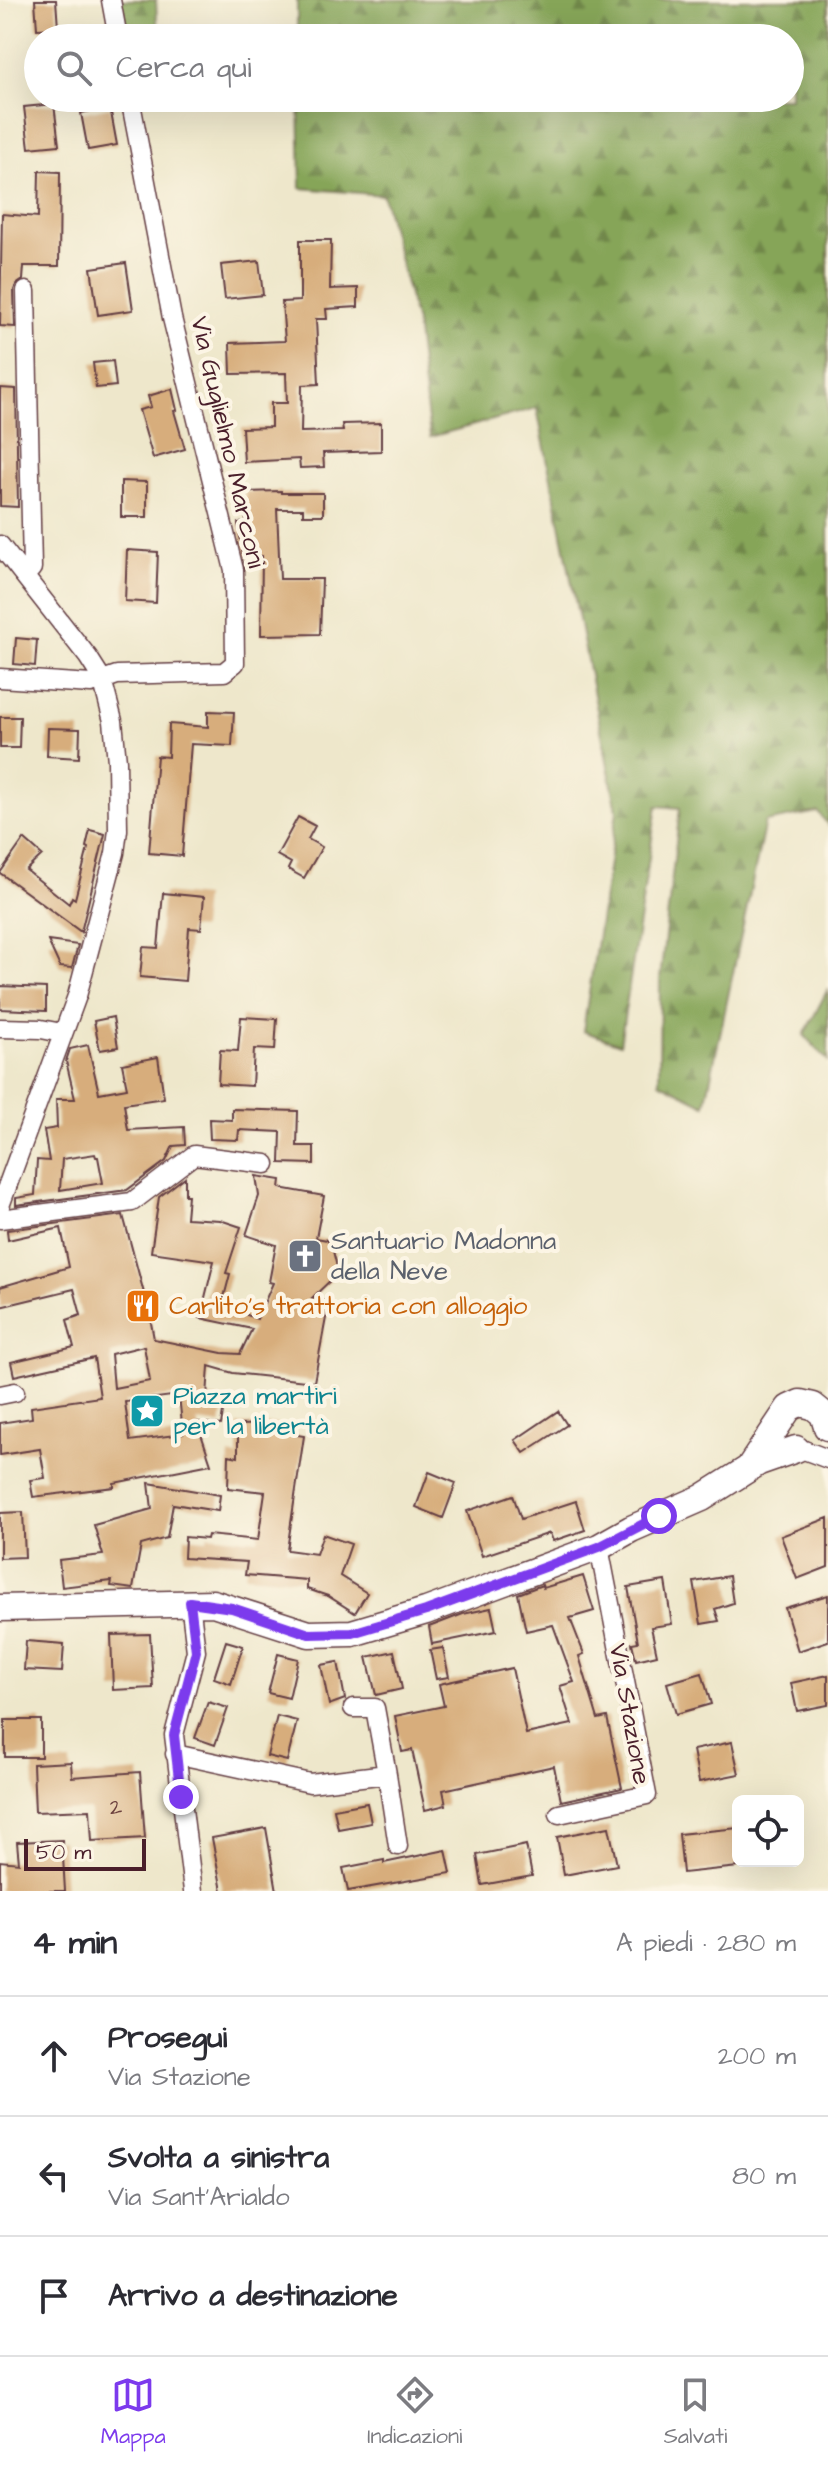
<!DOCTYPE html>
<html lang="it">
<head>
<meta charset="utf-8">
<style>
  body { margin:0; font-family:"Architects Daughter",sans-serif; background:#f7f7f7; color:#2b2b33 }
  .controls { position:absolute; right:24px; bottom:24px; display:grid; overflow:hidden; border-radius:12px; box-shadow:0 8px 32px #0002 }
  .controls button { width:72px; height:72px; display:grid; place-items:center; padding:0; border:0; border-bottom:2px solid #e1e1e2; background:#fff; color:#2b2b33; font:40px sans-serif }
  .scale { position:absolute; left:24px; bottom:20px; width:122px; box-sizing:border-box; padding-left:8px; border:4px solid #4a1f2b; border-top:0; font-size:22px; line-height:28px; white-space:nowrap; color:#4a1f2b; -webkit-text-stroke:6px #fcf5e5; paint-order:stroke }
  .stop { position:absolute; width:24px; height:24px; margin:-18px; border:6px solid #7c3aed; border-radius:50%; background:#fff }
  .stop.end { background:#7c3aed; border-color:#fff; box-shadow:0 2px 8px #0008 }
  .list { margin:0; padding:0; list-style:none }
  h2 { display:flex; justify-content:space-between; align-items:center; height:104px; margin:0; padding:0 32px; font-size:34px }
  h2 small { font-size:26px; font-weight:400; color:#7c7c81 }
  .list li { display:grid; grid-template-columns:52px 1fr auto; gap:24px; align-items:center; box-sizing:border-box; height:120px; padding:0 32px; border-top:2px solid #e1e1e2 }
  .list b { display:block; font-size:30px; white-space:nowrap }
  .list p { margin:0; font-size:26px; white-space:nowrap; color:#7c7c81 }
  .list em { font-size:26px; font-style:normal; color:#7c7c81 }
  .icon { flex:none; width:44px; height:44px; fill:none; stroke:currentColor; stroke-width:2; stroke-linecap:round; stroke-linejoin:round }
  .map { position:relative; flex:none; width:828px; height:1891px; overflow:hidden }
  .search { position:absolute; background:#fff; box-shadow:0 8px 32px #0002; left:24px; right:24px; top:24px; height:88px; display:flex; align-items:center; gap:20px; box-sizing:border-box; padding:0 28px; border-radius:44px; color:#7c7c81; font-size:30px }
  .sheet { height:464px; background:#fff }
  nav { display:flex; justify-content:space-around; align-items:center; box-sizing:border-box; height:112px; border-top:2px solid #e1e1e2; background:#fff; font-size:22px; color:#7c7c81 }
  nav a { display:grid; justify-items:center; gap:4px }
  nav .on { color:#7c3aed }
  .map>svg:first-child { display:block }
</style>
</head>
<body>
<div class="map">
<svg width="828" height="1891" viewBox="0 0 828 1891">
  <defs>
    <pattern id="forest-firs" width="22" height="20" patternUnits="userSpaceOnUse" patternTransform="scale(2)"><rect width="22" height="20" fill="#86a559"/><path d="M5 1l3.5 6h-7zM16 11l3.5 6h-7z" fill="#70864a"/></pattern>
  </defs>
  <rect width="100%" height="100%" fill="#fcf5e5"/>
  <filter id="ink" filterUnits="userSpaceOnUse"><feTurbulence type="fractalNoise" baseFrequency=".0125" numOctaves="2"/><feDisplacementMap in="SourceGraphic" scale="16" xChannelSelector="R" yChannelSelector="G"/><feConvolveMatrix kernelMatrix="1 2 1 2 8 2 1 2 1" color-interpolation-filters="sRGB"/></filter>
  <filter id="wash" filterUnits="userSpaceOnUse"><feTurbulence type="fractalNoise" baseFrequency=".006" numOctaves="4" result="noise"/><feDisplacementMap in="SourceGraphic" scale="32" xChannelSelector="R" yChannelSelector="G"/><feGaussianBlur stdDeviation="1.8" result="paint"/><feColorMatrix in="noise" values="0 0 0 0 0 0 0 0 0 0 0 0 0 0 0 0 0 1.4 0 .05"/><feComposite in="paint" operator="in"/></filter>
  <g filter="url(#wash)">
    <rect width="100%" height="100%" fill="#eee7cb"/>
    <path fill="url(#forest-firs)" stroke="#686242" stroke-width="2" d="M111,0H156L158,38H118Z
      M297,0H828V825L818,812L765,822L705,1105L659,1082L660,979L680,808L657,806L620,1044L583,1031L617,811L537,408L430,437L416,323L383,195L301,188L299,98H790V38H297Z
      M828,989V1061L804,1035Z"/>
    <g id="blocks">
      <path fill="#d7ad7c" fill-rule="evenodd" d="M35,0H56L58,28L37,29Z
        M54,104L59,145L29,148L24,107Z
        M110,107L117,145L88,150L81,113Z
        M39,171L60,172L59,266H24L23,280L16,285L14,290L15,327L0,326L2,214L38,217Z
        M300,240H331L330,289L358,288V307L326,309L327,319H316L319,384L302,385L301,432L343,431L342,424L381,423V451L323,453L324,467L300,468L299,459L244,462L242,428L271,427V403H287L286,373L231,374L230,343L285,341L282,302L300,301Z
        M259,261L263,295L225,299L221,265Z
        M126,263L133,310L98,315L91,268Z
        M113,361L116,386L96,388L93,363Z
        M0,388L16,389L18,507L0,506Z
        M172,389L177,410L174,411L185,449L153,458L139,410L151,407L148,396Z
        M121,481L147,482V517H121Z
        M281,491V493H323V515H303V509H277L280,579H322L320,634L261,635L262,556H243L238,523L246,522L245,492Z
        M127,550L158,552L156,603L125,601Z
        M16,638L37,640L35,666L14,664Z
        M208,711L234,712L232,746L191,744L182,856L149,853L157,756L168,757L169,724L208,727Z
        M0,717H20L19,748H0Z
        M48,728L80,729L79,758L47,756Z
        M298,817L315,826L308,839L322,847L304,878L288,869L291,863L277,855Z
        M90,830L105,834L81,932L0,873L24,839L42,855L26,870L69,904L72,897L75,899L88,848L86,847Z
        M163,893L204,897L201,929L189,928L185,981L140,977L143,947L158,948Z
        M48,941L78,945L72,968L60,967Z
        M0,986L46,988V1011L0,1009Z
        M113,1017L118,1047L100,1050L94,1021Z
        M241,1017L277,1019L275,1050L254,1049L252,1086L218,1084L220,1050L238,1051Z
        M88,1045L99,1093L127,1088L122,1064L158,1057L164,1098L124,1104L128,1130L184,1127L185,1145L173,1146L166,1161L127,1190L16,1205V1198L35,1195L37,1160L49,1161L44,1130L57,1128L56,1099H75L66,1061L70,1049ZM95,1154L96,1157H98L103,1183L60,1190L62,1159Z
        M232,1109L298,1111L297,1146H314V1164L280,1163L281,1132L239,1130L238,1140L210,1139L209,1119L232,1120Z
        M256,1176L281,1180L280,1188L324,1196L316,1238L327,1240L332,1247L337,1267L335,1276L312,1298L329,1302L314,1382L233,1373L209,1366L207,1397L225,1400L221,1425L197,1422L211,1464L114,1483V1487L33,1497L30,1480L45,1478L40,1449L0,1455V1423L32,1418L31,1407L100,1397L94,1358L14,1376L11,1362L74,1347L67,1320L81,1315L74,1289L0,1307V1287L69,1267L61,1228L8,1240L7,1230L123,1215L149,1312L154,1339L222,1353L240,1354L252,1329L200,1318L214,1261L151,1252L159,1197L185,1177V1195H188L186,1218L220,1220L241,1227L226,1273L230,1274L222,1305L257,1319L273,1283L269,1282L276,1245L246,1235L259,1196ZM144,1346L150,1381L114,1388L111,1354ZM179,1395L183,1434L130,1441L125,1402Z
        M558,1411L567,1425L524,1453L515,1440Z
        M279,1424V1432L304,1436L287,1550L316,1554L323,1534L351,1544L340,1576L367,1593L355,1613L328,1596L307,1589V1580L245,1575L247,1562L184,1558L185,1537L207,1539L208,1535L258,1540L265,1492L228,1488L229,1455L238,1457V1425Z
        M429,1472L456,1483L443,1518L416,1507Z
        M149,1483L220,1495L218,1511L173,1504L167,1538L141,1545L133,1589L111,1586L112,1581L62,1587L59,1560L103,1555L94,1525L152,1509Z
        M513,1495L521,1519L576,1501L585,1530L553,1541L550,1533L482,1556L467,1511Z
        M23,1512L25,1557L0,1558V1513Z
        M828,1518V1567L797,1579L781,1536Z
        M583,1576L594,1611L570,1618L584,1654L579,1656L598,1719L607,1717L622,1788L561,1801L554,1766L443,1790L446,1805L425,1810L412,1750L402,1752L395,1716L444,1706L439,1684L512,1668L526,1734L572,1724L560,1686L574,1682L553,1625L526,1631L518,1594L542,1585L543,1588Z
        M729,1576L733,1603L715,1609L719,1621L701,1624L694,1582Z
        M665,1581L672,1624L651,1627L657,1655L636,1660L632,1643L638,1642L628,1587Z
        M828,1595V1641L798,1651L785,1608Z
        M491,1608L496,1631L432,1644L429,1627L463,1614Z
        M150,1634L153,1688L113,1690L111,1635Z
        M26,1641L64,1644L62,1672L24,1670Z
        M226,1641L243,1646L231,1684L214,1678Z
        M443,1648L449,1677L436,1679L430,1650Z
        M394,1651L402,1689L376,1695L367,1657Z
        M278,1654L298,1659L289,1698L268,1693Z
        M338,1662L345,1699L329,1705L321,1665Z
        M702,1673L711,1704L676,1714L667,1683Z
        M828,1675V1705L797,1711L791,1683Z
        M208,1702L228,1708L215,1745L195,1738Z
        M277,1716L297,1721L287,1761L267,1756Z
        M5,1720H41V1757H5Z
        M732,1742L739,1774L699,1782L693,1750Z
        M71,1762L72,1777L140,1772L145,1838L92,1841L90,1810L35,1812L33,1764Z
        M367,1803L371,1823L338,1829L334,1809Z
        M609,1827L617,1865L564,1875L557,1837Z
        M266,1828L277,1891H222L212,1838Z
        M738,1828V1867L683,1873L679,1834Z
        M62,1840L65,1891H0V1861L19,1863L17,1842Z
        M526,1845L532,1876L482,1885L477,1855Z
        M446,1850L451,1873L348,1891L343,1868L384,1860V1863Z"/>
    </g>
  </g>
  <g filter="url(#ink)">
    <use href="#blocks" fill-opacity="0" stroke="#633d43" stroke-width="2"/>
    <g fill="none" stroke-linecap="round" stroke-linejoin="round">
      <g stroke="#633d43" stroke-width="21">
        <path id="minor" d="M111,0L118,38
          M0,545L88,657L102,679L113,721L117,761L118,830L115,853L77,996L0,1206
          M25,576L32,568L26,291
          M0,678L91,684L117,675L224,672L235,663L234,570L172,318L130,98
          M0,1028L41,1029L62,1033
          M0,1219L132,1202L194,1155L266,1164
          M0,1395L15,1392
          M804,1450L828,1459
          M190,1602L196,1651L174,1735L193,1891
          M353,1708H375L387,1774
          M175,1754L310,1783L387,1774L398,1846
          M559,1814L647,1795L599,1547"/>
      </g>
      <g stroke="#633d43" stroke-width="29">
        <path id="secondary" d="M751,1465L789,1408L800,1403L813,1406L823,1414L827,1427
          M0,1608L213,1603L309,1634L352,1633L426,1611L599,1547L631,1529L702,1498L759,1462L796,1449"/>
      </g>
      <use href="#minor" stroke="#fff" stroke-width="18"/>
      <use href="#secondary" stroke="#fff" stroke-width="26"/>
    </g>
  </g>
  <g fill="none" stroke-linecap="round" stroke-linejoin="round" filter="url(#ink)">
    <path stroke="#7c3aed" stroke-width="10" d="M181,1797L174,1735L196,1651L190,1602L232,1608L309,1634L352,1633L426,1611L599,1547L659,1516"/>
  </g>
  <defs>
    <g id="church-square" transform="scale(1.8)"><rect x="-9" y="-9" width="18" height="18" rx="4" fill="#6b7280" stroke="#fcf5e5"/><path d="M-1.2-6h2.4v3.5h3.3v2.4h-3.3V6h-2.4V-.1h-3.3v-2.4h3.3Z" fill="#fff"/></g>
    <g id="restaurant-square" transform="scale(1.8)"><rect x="-9" y="-9" width="18" height="18" rx="4" fill="#e8710a" stroke="#fcf5e5"/><path d="M-5-6h1v4h1v-4h1v4h1v-4h1v5L-1.5 .5V6h-2V.5L-5-1ZM5-6V6H3V1.5H1.5Q1.5-4 5-6Z" fill="#fff"/></g>
    <g id="sight-square" transform="scale(1.8)"><rect x="-9" y="-9" width="18" height="18" rx="4" fill="#0f9aa8" stroke="#fcf5e5"/><path d="M0-6L1.8-2.2L6-1.7L2.9 1.2L3.7 5.4L0 3.3L-3.7 5.4L-2.9 1.2L-6-1.7L-1.8-2.2Z" fill="#fff"/></g>
  </defs>
  <g fill-rule="evenodd">
    <use href="#church-square" x="305" y="1256"/>
    <use href="#restaurant-square" x="143" y="1306"/>
    <use href="#sight-square" x="147" y="1411"/>
  </g>
  <g text-anchor="middle" dominant-baseline="central" stroke-width="8" stroke-linejoin="round" paint-order="stroke">
    <g font-size="22" fill="#6d423f">
      <text x="116" y="1807">2</text>
    </g>
    <g font-size="26" fill="#4a1f2b" stroke="#fcf5e5">
      <text transform="translate(228 442) rotate(77)">Via Guglielmo Marconi</text>
      <text transform="translate(630 1714) rotate(80)">Via Stazione</text>
    </g>
    <g font-size="26" fill="#5b616d" stroke="#fcf5e5" text-anchor="start">
      <text x="331" y="1241">Santuario Madonna<tspan x="331" dy="30">della Neve</tspan></text>
    </g>
    <g font-size="26" fill="#c56008" stroke="#fcf5e5" text-anchor="start">
      <text x="169" y="1306">Carlito's trattoria con alloggio</text>
    </g>
    <g font-size="26" fill="#0d838f" stroke="#fcf5e5" text-anchor="start">
      <text x="173" y="1396">Piazza martiri<tspan x="173" dy="30">per la libertà</tspan></text>
    </g>
  </g>
</svg>
<div class="controls">
<button><svg class="icon" aria-label="locate" viewBox="0 0 24 24"><circle cx="12" cy="12" r="6"/><path d="M12 2v4M12 18v4M2 12h4M18 12h4"/></svg></button>
</div>
<div class="scale">50 m</div>
<div class="stop" style="left:659px;top:1516px"></div>
<div class="stop end" style="left:181px;top:1797px"></div>
<div class="search"><svg class="icon" aria-label="search" viewBox="0 0 24 24"><circle cx="10" cy="10" r="6"/><path d="M15 15l6 6"/></svg>Cerca qui</div>
</div>
<section class="sheet">
<h2>4 min<small>A piedi · 280 m</small></h2>
<ul class="list">
<li><svg class="icon" aria-label="ahead" viewBox="0 0 24 24"><path d="M12 20V5M6 11l6-6 6 6"/></svg><div><b>Prosegui</b><p>Via Stazione</p></div><em>200 m</em></li>
<li><svg class="icon" aria-label="left" viewBox="0 0 24 24"><path d="M17 20v-9H6M10 6l-5 5 5 5"/></svg><div><b>Svolta a sinistra</b><p>Via Sant'Arialdo</p></div><em>80 m</em></li>
<li><svg class="icon" aria-label="arrive" viewBox="0 0 24 24"><path d="M6 21V4h12l-3 4 3 4H6"/></svg><div><b>Arrivo a destinazione</b></div></li>
</ul>
</section>
<nav>
<a class="on"><svg class="icon" aria-label="map" viewBox="0 0 24 24"><path d="M3 6l6-2 6 2 6-2v14l-6 2-6-2-6 2zM9 4v14M15 6v14"/></svg>Mappa</a>
<a><svg class="icon" aria-label="directions" viewBox="0 0 24 24"><path d="M12 3l9 9-9 9-9-9zM9 14v-3h6M13 9l2 2-2 2"/></svg>Indicazioni</a>
<a><svg class="icon" aria-label="saved" viewBox="0 0 24 24"><path d="M7 4h10v16l-5-4-5 4z"/></svg>Salvati</a>
</nav>
</body>
</html>
